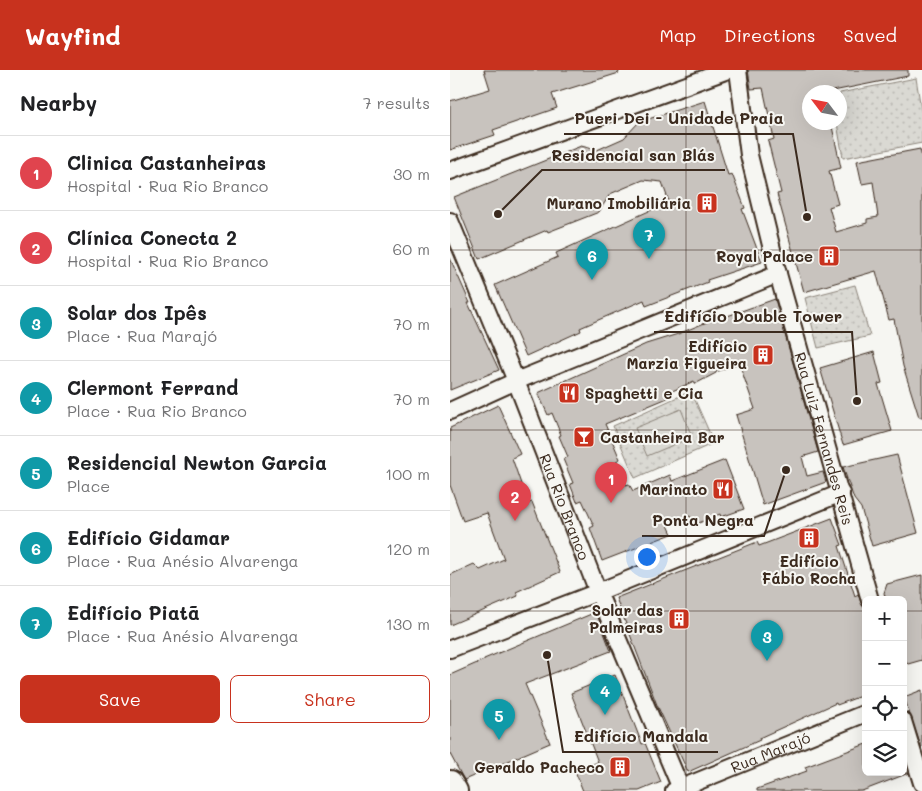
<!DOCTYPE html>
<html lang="en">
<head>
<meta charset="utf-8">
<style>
  body { margin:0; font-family:Mali,sans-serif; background:#f6f6f6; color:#202124 }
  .controls { position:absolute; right:15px; bottom:15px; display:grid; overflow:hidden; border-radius:8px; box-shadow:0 5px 20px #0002 }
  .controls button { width:45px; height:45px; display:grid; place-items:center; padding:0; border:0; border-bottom:1px solid #e0e0e0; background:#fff; color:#202124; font:25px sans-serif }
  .compass { position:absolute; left:352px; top:15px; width:45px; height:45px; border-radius:50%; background:#fff; box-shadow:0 5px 20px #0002; rotate:302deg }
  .you { position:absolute; left:196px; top:486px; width:18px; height:18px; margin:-12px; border:4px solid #fff; border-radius:50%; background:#1a73e8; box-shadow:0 0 0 8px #1a73e833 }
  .badge { display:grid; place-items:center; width:32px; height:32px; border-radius:50%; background:#c8321e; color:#fff; font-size:16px; font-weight:700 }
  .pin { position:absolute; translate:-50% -41px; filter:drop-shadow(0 1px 2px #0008) }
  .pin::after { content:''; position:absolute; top:26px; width:18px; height:15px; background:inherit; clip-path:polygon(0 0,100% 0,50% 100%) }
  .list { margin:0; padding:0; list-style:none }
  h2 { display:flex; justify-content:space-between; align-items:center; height:65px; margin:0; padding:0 20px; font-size:21px }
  h2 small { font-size:16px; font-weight:400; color:#757577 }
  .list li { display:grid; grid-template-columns:32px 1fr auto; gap:15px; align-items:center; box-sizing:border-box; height:75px; padding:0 20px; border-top:1px solid #e0e0e0 }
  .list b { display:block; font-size:19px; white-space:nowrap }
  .list p { margin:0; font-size:16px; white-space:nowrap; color:#757577 }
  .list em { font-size:16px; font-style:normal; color:#757577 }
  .actions { display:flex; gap:10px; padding:15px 20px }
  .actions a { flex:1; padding:11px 0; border:1px solid #c8321e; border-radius:8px; text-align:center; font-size:18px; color:#c8321e }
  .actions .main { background:#c8321e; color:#fff }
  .icon { flex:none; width:28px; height:28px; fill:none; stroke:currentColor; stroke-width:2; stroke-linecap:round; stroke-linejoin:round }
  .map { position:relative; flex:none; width:472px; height:721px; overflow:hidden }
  header { display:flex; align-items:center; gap:30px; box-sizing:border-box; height:70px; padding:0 25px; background:#c8321e; color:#fff }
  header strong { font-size:24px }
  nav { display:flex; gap:28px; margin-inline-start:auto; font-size:18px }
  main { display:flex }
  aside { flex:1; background:#fff }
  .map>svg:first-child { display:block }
</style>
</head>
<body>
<header>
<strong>Wayfind</strong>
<nav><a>Map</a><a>Directions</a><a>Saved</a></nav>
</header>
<main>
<aside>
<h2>Nearby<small>7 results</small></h2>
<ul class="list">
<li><span class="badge" style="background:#e0444e">1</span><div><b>Clinica Castanheiras</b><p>Hospital · Rua Rio Branco</p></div><em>30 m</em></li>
<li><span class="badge" style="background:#e0444e">2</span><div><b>Clínica Conecta 2</b><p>Hospital · Rua Rio Branco</p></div><em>60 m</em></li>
<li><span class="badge" style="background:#0f9aa8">3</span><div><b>Solar dos Ipês</b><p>Place · Rua Marajó</p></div><em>70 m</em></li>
<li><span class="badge" style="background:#0f9aa8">4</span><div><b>Clermont Ferrand</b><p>Place · Rua Rio Branco</p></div><em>70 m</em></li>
<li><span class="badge" style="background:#0f9aa8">5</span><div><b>Residencial Newton Garcia</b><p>Place</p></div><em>100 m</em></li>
<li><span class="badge" style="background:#0f9aa8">6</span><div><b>Edifício Gidamar</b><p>Place · Rua Anésio Alvarenga</p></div><em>120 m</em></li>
<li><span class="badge" style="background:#0f9aa8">7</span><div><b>Edifício Piatã</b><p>Place · Rua Anésio Alvarenga</p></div><em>130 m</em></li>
</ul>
<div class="actions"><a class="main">Save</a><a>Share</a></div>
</aside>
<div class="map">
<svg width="472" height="721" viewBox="0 0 472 721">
  <defs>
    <pattern id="grass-dots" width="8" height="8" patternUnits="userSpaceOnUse" patternTransform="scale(1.25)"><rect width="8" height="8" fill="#dad9d3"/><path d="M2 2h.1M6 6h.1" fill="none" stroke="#bcbab5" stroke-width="1.8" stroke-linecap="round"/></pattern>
  </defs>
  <rect width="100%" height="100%" fill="#f6f6f2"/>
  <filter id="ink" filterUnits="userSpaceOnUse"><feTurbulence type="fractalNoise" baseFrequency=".02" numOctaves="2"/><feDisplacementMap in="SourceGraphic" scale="10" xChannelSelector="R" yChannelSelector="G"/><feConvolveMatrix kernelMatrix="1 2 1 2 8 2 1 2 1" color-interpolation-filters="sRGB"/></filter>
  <g filter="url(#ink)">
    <path fill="url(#grass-dots)" stroke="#8a8278" d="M466,8L472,45V73L393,88L387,53L390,52V23Z
      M405,215L420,266L368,278L355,228Z
      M241,321L264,373L185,408L163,356Z"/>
    <path fill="#dad9d3" stroke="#8a8278" d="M231,339L242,367L197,386L185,358Z"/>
    <path fill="#c8c3be" stroke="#3b2a1e" d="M34,0H168L169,3L102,24L107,38L43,60L45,65L0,80V31L40,19Z
      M298,0H458V6L378,22H360V52H381L391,98L379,101L388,134L379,137L386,162L417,153V149L428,147L423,112L412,114L407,91L470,79L472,89V347H469L453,296L444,249L439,250L426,201L354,222L327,124L331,123L318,71L324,69L313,18L301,19Z
      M255,31L278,105L282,104L295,138L292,139L312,192L257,210L258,212L196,236L194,230L130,258L131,261L76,286L45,215L108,187L106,183L219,132L212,112L193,110L160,124L149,142L98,162L97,160L29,189L4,127L131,76L147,80L174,68L189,52Z
      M0,188L20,233H18L49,300L0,320Z
      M325,229L368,382L352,387L357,406L373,402L376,412L313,435L286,345L305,339L289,293L266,302V303L245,314L244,311L218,323L220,327L155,354L170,389L166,391L176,415L179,414L183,421L220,405L222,411L275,390L294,439L271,447L270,444L244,455L240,446L218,455L222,464L152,491L140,458L144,456L132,430L127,432L120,414L123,413L113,389L118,387L109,366L111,365L102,343L98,345L88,323L196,274L228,264L269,247V249Z
      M424,282L432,313L428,314L442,361L393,375L370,298Z
      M48,335L70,384L62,388L71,414L79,433L82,432L110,502L66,522L68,526L0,555V505L24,494L30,500L54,489L37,443L13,451L0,415V358Z
      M447,385L468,463L422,476L411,438L404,429L393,397Z
      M382,448L392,475L389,476L405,526L408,524L411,533L416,540V624L387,635L386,633L309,668L310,670L238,702L207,635L166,528L307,472L309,476Z
      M472,505V590L458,594L453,589V530H436L434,523L437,514Z
      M146,542L161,581L75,614L100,673L14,710L0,684V605L34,590V589Z
      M165,605L192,674L195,673L211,712L189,721H133L125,701L148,692L121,623Z
      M472,620V677H471L454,627Z
      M416,674V702L459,703L412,721H307V719L357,701L355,697Z"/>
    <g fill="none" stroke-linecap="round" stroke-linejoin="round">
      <g stroke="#3b2a1e" stroke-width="20">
        <g id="street">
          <path id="s1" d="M288,0L299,85L328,204L420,530"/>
          <path d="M0,101L278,0"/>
          <path id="s2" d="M0,151L66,311L148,522L232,721"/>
          <path d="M0,341L66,311L328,204"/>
          <path d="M0,579L148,522L391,423"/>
          <path d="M453,651L472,713"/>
          <path id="s3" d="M224,721L416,643"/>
        </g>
      </g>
      <g stroke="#3b2a1e" stroke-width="28">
        <path id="secondary" d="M0,713L5,721"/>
      </g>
      <use href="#street" stroke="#f6f6f2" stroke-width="16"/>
      <use href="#secondary" stroke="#f6f6f2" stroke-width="24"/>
    </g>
  </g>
  <path fill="none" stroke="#3b2a1e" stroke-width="1" stroke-opacity="0.55" d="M236,0V721M0,180H472M0,360H472M0,541H416M453,541H472"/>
  <defs>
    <g id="building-square" transform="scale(1.125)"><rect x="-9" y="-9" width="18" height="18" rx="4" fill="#c8321e" stroke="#f6f6f2"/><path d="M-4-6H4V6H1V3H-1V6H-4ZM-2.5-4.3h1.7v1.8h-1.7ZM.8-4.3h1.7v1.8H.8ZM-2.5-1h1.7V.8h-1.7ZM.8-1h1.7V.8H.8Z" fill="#fff"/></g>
    <g id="restaurant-square" transform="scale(1.125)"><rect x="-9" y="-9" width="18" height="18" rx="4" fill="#c8321e" stroke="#f6f6f2"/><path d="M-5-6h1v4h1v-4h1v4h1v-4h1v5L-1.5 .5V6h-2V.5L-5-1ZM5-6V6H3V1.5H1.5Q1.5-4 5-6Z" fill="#fff"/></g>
    <g id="bar-square" transform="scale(1.125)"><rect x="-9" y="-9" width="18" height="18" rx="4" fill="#c8321e" stroke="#f6f6f2"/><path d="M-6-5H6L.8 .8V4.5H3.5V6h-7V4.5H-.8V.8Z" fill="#fff"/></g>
  </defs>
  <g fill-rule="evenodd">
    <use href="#building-square" x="257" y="133"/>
    <use href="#building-square" x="379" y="186"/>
    <use href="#building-square" x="313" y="285"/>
    <use href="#restaurant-square" x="119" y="323"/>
    <use href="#bar-square" x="134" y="367"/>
    <use href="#restaurant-square" x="273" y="419"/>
    <use href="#building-square" x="359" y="468"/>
    <use href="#building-square" x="229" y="549"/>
    <use href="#building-square" x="170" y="697"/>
  </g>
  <g text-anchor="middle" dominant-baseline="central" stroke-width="4" stroke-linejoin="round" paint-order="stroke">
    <g font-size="15" font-weight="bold" fill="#3b2a1e" stroke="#f6f6f2" text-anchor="end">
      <text x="241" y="133">Murano Imobiliária</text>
      <text x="363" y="186">Royal Palace</text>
      <text x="297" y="276">Edifício<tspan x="297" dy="17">Marzia Figueira</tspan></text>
      <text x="135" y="323" text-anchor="start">Spaghetti e Cia</text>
      <text x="150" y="367" text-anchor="start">Castanheira Bar</text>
      <text x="257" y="419">Marinato</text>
      <text x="359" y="491" text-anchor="middle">Edifício<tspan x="359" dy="17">Fábio Rocha</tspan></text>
      <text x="213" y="540">Solar das<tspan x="213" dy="17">Palmeiras</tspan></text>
      <text x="154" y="697">Geraldo Pacheco</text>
    </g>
    <g font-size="15" fill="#3b2a1e" stroke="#f6f6f2">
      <text stroke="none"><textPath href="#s1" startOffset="379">Rua Luiz Fernandes Reis</textPath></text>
      <text stroke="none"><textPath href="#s2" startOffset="308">Rua Rio Branco</textPath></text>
      <text stroke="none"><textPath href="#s3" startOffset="104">Rua Marajó</textPath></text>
    </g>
  </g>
  <path fill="none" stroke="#3b2a1e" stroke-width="2" d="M357 147L343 64H114M48 144L92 100H275M407 331L402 262H204M336 400L314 466H192M97 585L113 682H268"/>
  <g fill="#3b2a1e" stroke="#f6f6f2" stroke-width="2">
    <circle cx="357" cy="147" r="5"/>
    <circle cx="48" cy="144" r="5"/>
    <circle cx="407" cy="331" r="5"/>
    <circle cx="336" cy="400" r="5"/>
    <circle cx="97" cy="585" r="5"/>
  </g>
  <g font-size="16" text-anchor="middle" font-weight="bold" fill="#3b2a1e" stroke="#f6f6f2" stroke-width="4" stroke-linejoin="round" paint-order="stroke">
    <text x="229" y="54">Pueri Dei - Unidade Praia</text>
    <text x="183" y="91">Residencial san Blás</text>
    <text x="303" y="252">Edifício Double Tower</text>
    <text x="253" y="456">Ponta Negra</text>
    <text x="191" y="672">Edifício Mandala</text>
  </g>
</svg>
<div class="controls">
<button>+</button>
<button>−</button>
<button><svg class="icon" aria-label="locate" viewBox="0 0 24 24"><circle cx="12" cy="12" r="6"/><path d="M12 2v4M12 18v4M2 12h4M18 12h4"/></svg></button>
<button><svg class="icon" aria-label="layers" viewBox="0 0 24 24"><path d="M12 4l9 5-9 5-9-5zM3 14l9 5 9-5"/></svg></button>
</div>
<svg class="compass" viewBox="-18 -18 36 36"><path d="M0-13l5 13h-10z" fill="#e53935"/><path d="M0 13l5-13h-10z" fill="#757577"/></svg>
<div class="you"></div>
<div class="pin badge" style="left:161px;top:433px;background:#e0444e">1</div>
<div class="pin badge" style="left:65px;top:451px;background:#e0444e">2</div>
<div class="pin badge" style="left:317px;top:591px;background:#0f9aa8">3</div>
<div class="pin badge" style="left:155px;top:645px;background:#0f9aa8">4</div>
<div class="pin badge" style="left:49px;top:670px;background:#0f9aa8">5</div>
<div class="pin badge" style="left:142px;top:210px;background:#0f9aa8">6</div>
<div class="pin badge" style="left:199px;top:189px;background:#0f9aa8">7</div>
</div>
</main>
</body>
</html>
